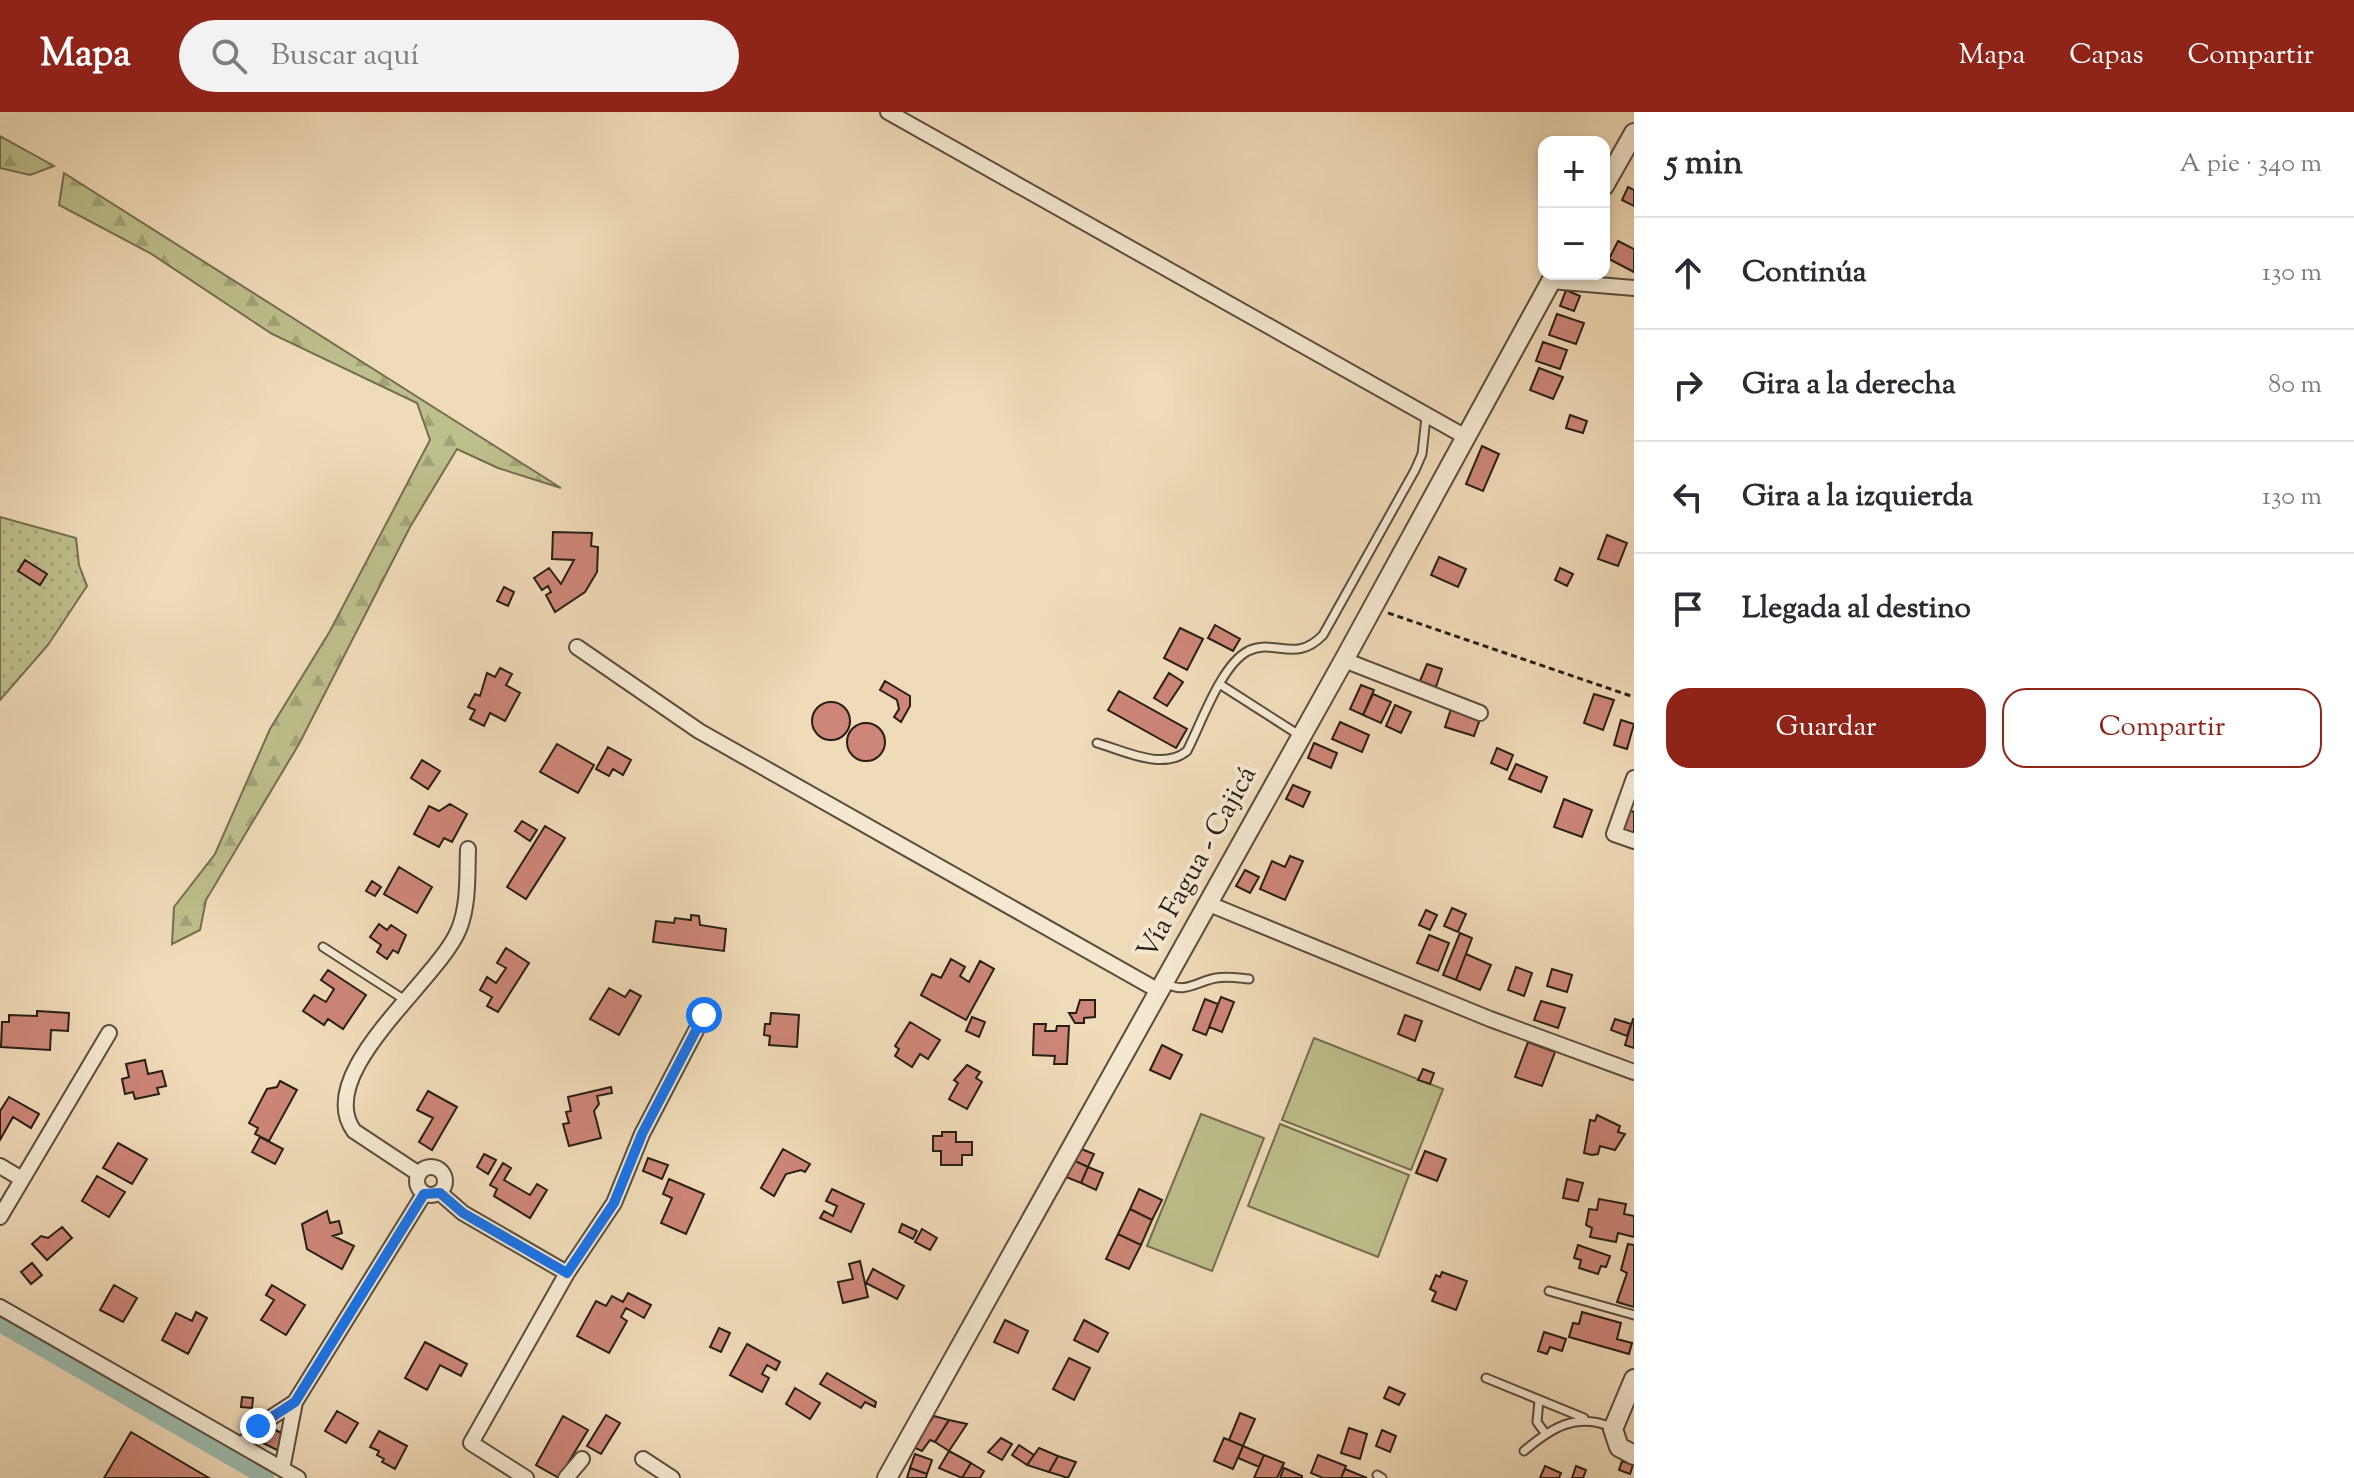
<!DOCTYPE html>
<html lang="es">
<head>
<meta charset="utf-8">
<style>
  body { margin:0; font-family:"Sorts Mill Goudy",serif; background:#f2f2f3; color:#2b2b33 }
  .controls { position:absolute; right:24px; top:24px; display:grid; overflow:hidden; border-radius:16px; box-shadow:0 4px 12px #0003 }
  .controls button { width:72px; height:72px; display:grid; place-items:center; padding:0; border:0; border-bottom:2px solid #e1e1e2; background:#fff; color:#2b2b33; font:40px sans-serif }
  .stop { position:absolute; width:24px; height:24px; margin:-18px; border:6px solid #1a73e8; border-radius:50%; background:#fff }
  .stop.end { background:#1a73e8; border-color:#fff; box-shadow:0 2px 8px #0008 }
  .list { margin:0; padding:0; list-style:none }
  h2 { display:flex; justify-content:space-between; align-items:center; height:104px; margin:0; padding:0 32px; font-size:34px }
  h2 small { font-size:26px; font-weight:400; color:#7c7c81 }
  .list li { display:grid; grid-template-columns:52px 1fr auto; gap:24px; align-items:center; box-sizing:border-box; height:112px; padding:0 32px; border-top:2px solid #e1e1e2 }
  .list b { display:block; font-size:30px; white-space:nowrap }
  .list em { font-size:26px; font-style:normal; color:#7c7c81 }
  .actions { display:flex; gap:16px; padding:24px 32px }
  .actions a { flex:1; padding:18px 0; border:2px solid #8f2418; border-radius:24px; text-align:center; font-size:28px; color:#8f2418 }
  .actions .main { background:#8f2418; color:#fff }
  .icon { flex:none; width:44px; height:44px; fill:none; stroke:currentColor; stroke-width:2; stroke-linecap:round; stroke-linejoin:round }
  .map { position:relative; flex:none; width:1634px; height:1366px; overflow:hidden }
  header { display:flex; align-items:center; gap:48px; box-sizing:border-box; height:112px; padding:0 40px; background:#8f2418; color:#fff }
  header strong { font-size:38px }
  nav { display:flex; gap:44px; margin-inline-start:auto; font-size:28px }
  .search { width:560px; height:72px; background:#f2f2f3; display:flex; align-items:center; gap:20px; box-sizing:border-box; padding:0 28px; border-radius:44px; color:#7c7c81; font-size:30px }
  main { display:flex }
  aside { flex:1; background:#fff }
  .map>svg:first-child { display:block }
</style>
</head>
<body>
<header>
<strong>Mapa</strong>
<div class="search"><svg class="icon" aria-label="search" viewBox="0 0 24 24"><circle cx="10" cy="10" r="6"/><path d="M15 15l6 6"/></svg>Buscar aquí</div>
<nav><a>Mapa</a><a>Capas</a><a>Compartir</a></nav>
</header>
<main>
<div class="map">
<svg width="1634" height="1366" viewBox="0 0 1634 1366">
  <defs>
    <pattern id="grass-dots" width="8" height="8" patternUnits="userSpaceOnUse" patternTransform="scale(2)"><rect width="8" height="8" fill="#bdbf8c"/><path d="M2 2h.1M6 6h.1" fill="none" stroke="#a2a478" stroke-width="1.8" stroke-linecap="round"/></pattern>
    <pattern id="forest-firs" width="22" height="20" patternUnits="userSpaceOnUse" patternTransform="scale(2)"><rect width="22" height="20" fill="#bdbf8c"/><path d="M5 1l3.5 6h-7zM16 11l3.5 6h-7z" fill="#a2a478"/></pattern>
  </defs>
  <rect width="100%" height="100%" fill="#f0dbb8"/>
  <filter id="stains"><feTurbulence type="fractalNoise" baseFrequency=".0025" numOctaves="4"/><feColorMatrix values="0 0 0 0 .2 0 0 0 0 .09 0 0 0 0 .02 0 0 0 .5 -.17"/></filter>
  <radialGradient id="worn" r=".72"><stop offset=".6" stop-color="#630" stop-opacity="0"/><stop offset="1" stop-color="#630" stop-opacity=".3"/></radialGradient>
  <path fill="url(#grass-dots)" stroke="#726f50" stroke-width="2" d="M0,405L76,426L79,453L87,474L48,533L0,588Z"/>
  <path fill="url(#forest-firs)" stroke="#726f50" stroke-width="2" d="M0,24L54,54L30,63L0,56Z
    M64,61L561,376L498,356L457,337L410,415L299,632L206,788L200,818L172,832L174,795L215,742L270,617L330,519L430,328L417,291L272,222L150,141L59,93Z"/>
  <path fill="#bdbf8c" stroke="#726f50" stroke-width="2" d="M1314,926L1443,977L1411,1058L1282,1008Z
    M1201,1002L1264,1026L1212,1159L1147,1134Z
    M1280,1012L1409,1063L1378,1145L1248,1094Z"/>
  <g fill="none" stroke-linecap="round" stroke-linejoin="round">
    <path stroke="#9bbbac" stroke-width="16" d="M0,1212L266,1366"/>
  </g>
  <path fill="#cd8678" stroke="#271f15" stroke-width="2" d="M1628,75L1634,78V94L1622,88Z
    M1618,129L1634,137V160L1609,147Z
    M1566,178L1580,184L1574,199L1560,194Z
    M1557,202L1584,211L1576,232L1549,223Z
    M1543,230L1567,238L1560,257L1536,249Z
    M1539,256L1563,265L1553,287L1530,278Z
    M1570,303L1587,309L1583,321L1566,316Z
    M1482,334L1499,342L1483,379L1466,372Z
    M553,420L592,421L591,434L598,435L597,460L585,480L555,500L546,483L551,480L548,474L542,478L534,466L549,456L561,472L574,448L552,447Z
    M1607,423L1627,431L1618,454L1598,447Z
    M1439,445L1466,457L1458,475L1431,463Z
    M25,448L47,462L40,473L18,459Z
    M1560,456L1573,462L1567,474L1555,468Z
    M504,475L514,480L508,494L497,489Z
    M1215,513L1240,527L1233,539L1208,526Z
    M1180,516L1203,527L1187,558L1164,546Z
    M1427,552L1442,557L1436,575L1420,569Z
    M500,556L512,562L506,573L520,581L505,609L490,601L484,614L470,607L475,598L468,595L475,582L480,584L487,561L495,565Z
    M1169,561L1183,570L1167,594L1154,586Z
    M885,569L910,584V594L901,610L894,605L899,597L897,588L880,578Z
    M1361,573L1374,578L1363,603L1350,597Z
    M1119,579L1187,617L1176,636L1108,598Z
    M1373,582L1391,590L1381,611L1363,603Z
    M1594,582L1614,588L1603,618L1584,611Z
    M812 609a19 19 0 1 1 38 0a19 19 0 1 1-38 0Z
    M1395,593L1411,600L1401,621L1386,614Z
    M1451,597L1480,607L1474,624L1445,615Z
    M1621,608L1634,612L1627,637L1614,633Z
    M1340,610L1369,623L1362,640L1332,627Z
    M847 630a19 19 0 1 1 38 0a19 19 0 1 1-38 0Z
    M1314,631L1337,641L1331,656L1308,646Z
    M557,632L594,653L578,681L540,660Z
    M608,635L631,648L623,663L613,657L609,664L596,657Z
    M1497,636L1513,643L1507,658L1491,651Z
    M422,648L440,659L428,677L411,666Z
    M1516,652L1547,665L1541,680L1509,667Z
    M1293,673L1310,680L1303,695L1286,687Z
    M1564,687L1592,698L1582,725L1554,715Z
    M450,692L467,702L452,730L444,726L439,735L414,722L429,694L439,699Z
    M1629,698L1634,700V723L1621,719Z
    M522,709L537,718L530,729L515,719Z
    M545,714L565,726L526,787L507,775Z
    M1290,744L1303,749L1285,788L1260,777L1272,749L1285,755Z
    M399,755L432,775L417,801L384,782Z
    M1245,758L1259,765L1250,781L1236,774Z
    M372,769L381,775L375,784L366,779Z
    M1452,796L1466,802L1458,820L1444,814Z
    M1426,798L1437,803L1430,818L1419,813Z
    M691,803L699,804L700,813L726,817L724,839L653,830L656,809L674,811L675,806L691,808Z
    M379,812L387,818L391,813L406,823L398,841L393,838L387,847L377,840L381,833L370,825Z
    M1460,821L1472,826L1456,868L1443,863Z
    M1429,823L1449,831L1438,859L1417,851Z
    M506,836L529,851L498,900L487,894L492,885L480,878L487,865L496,871L506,856L497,851Z
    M1466,842L1491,853L1480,878L1456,868Z
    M951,847L965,855L960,864L969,870L980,849L994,857L966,908L921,883L932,862L941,866Z
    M1516,855L1532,861L1524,884L1508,878Z
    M1552,857L1572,863L1567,880L1547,874Z
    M328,858L366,883L343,917L328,907L324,913L303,899L314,883L326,890L334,877L321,868Z
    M609,876L625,885L630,878L641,884L619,923L590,907Z
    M1221,885L1234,890L1222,920L1209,915Z
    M1205,887L1218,892L1206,923L1193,918Z
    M1080,888H1095V905L1084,906V911H1075L1069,901H1076Z
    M1541,889L1565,896L1558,916L1534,908Z
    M37,899L69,901L68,919L51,918L50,938L1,935L2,910H9V903L37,904Z
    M771,901L799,903L797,935L769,933L770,924L764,923L765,912H770Z
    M1405,903L1422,909L1415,929L1398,922Z
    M972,905L985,910L979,925L966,919Z
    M1615,907L1631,912L1627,924L1611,918Z
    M1633,907H1634V936L1625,933Z
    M910,910L940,928L928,947L920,942L912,955L895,944L899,937L895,934Z
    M1034,912H1046L1045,919H1056L1057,914H1069L1067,952H1054L1055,944L1033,943Z
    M1528,930L1555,940L1542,974L1515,965Z
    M1162,933L1182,943L1170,967L1150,958Z
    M145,948L148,962L162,959L166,974L157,976L159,982L135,987L133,980L125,982L122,967L129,965L126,952Z
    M967,953L980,960L976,966L982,970L967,997L949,987L958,971L954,968Z
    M1423,957L1434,961L1430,972L1418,968Z
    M280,969L297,978L269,1029L255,1022L258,1016L249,1011L267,977L277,975Z
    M611,975L612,981L597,984L599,992L594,999L601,1026L569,1034L563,1012L569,1011L566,1000L571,999L568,985Z
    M428,979L457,995L432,1038L419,1030L433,1006L417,998Z
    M9,985L39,1002L31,1016L13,1005L0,1028V999Z
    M1597,1003L1620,1014L1618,1020L1625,1022L1615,1038L1600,1034L1598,1042L1592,1043L1584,1041L1590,1008L1595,1009Z
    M942,1020H956V1030H972V1043H962V1053H941V1039H933V1024H942Z
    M260,1025L283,1037L275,1052L252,1040Z
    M118,1031L147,1047L132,1072L103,1056Z
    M1079,1036L1094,1042L1088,1055L1073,1048Z
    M783,1037L810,1052L805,1060L801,1058L786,1062L774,1084L761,1076Z
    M1425,1039L1446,1047L1437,1069L1416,1061Z
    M484,1042L496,1048L488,1062L477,1055Z
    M648,1046L668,1053L662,1067L643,1059Z
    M1073,1048L1088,1055L1081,1071L1066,1065Z
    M503,1051L511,1056L504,1068L530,1083L537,1072L547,1078L530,1106L494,1084L497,1077L490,1073Z
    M1088,1055L1103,1061L1096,1078L1081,1071Z
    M97,1064L125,1080L109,1105L82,1089Z
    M669,1067L704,1082L686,1122L661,1111L672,1086L663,1082Z
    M1567,1067L1583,1071L1578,1089L1563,1086Z
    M832,1077L864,1092L851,1120L820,1106L824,1099L833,1104L837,1094L826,1089Z
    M1139,1077L1162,1088L1152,1108L1130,1097Z
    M1599,1087L1626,1092L1624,1102L1634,1104V1125L1618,1121L1616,1130L1590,1125L1592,1116L1586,1113L1589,1097L1597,1098Z
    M1130,1097L1152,1108L1141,1133L1118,1122Z
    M327,1099L330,1111L339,1109L342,1121L333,1124L354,1134L342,1157L307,1137L302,1112Z
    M902,1112L917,1119L913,1127L899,1120Z
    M62,1115L72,1126L47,1148L32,1132L41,1124L48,1126Z
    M922,1117L937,1126L930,1138L915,1130Z
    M1118,1122L1141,1133L1129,1157L1106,1147Z
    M1628,1132L1634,1133V1195L1617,1190L1627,1161L1621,1158Z
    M1578,1133L1610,1144L1606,1155L1601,1154L1598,1162L1579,1156L1581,1148L1574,1146Z
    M860,1149L868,1185L843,1191L838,1170L853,1167L849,1152Z
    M32,1151L42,1163L31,1172L21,1160Z
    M873,1157L904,1174L897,1187L866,1171Z
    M1442,1160L1467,1169L1456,1198L1432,1189L1436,1180L1430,1177L1436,1163L1440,1165Z
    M114,1173L137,1186L123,1210L100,1198Z
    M272,1173L305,1193L286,1223L261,1208L274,1188L266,1183Z
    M628,1181L651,1193L644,1206L626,1196L621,1205L627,1209L609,1241L577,1224L596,1189L606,1194L612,1184L623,1190Z
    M196,1200L207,1206L188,1242L162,1228L176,1201L192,1209Z
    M1582,1200L1621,1211L1617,1227L1632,1231L1629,1242L1569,1225L1573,1211L1579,1212Z
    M1005,1208L1028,1219L1018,1241L994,1230Z
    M1084,1208L1108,1221L1098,1240L1074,1228Z
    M719,1216L730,1221L721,1240L710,1235Z
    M1544,1220L1566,1227L1562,1239L1550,1235L1547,1242L1538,1239Z
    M425,1230L467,1252L461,1264L440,1253L427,1278L405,1266Z
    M747,1232L780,1250L776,1258L767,1253L762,1262L769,1266L762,1280L730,1263Z
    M1069,1246L1090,1256L1074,1288L1053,1277Z
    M827,1261L876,1290L875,1295L865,1290L861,1296L820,1272Z
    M1389,1275L1405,1282L1399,1293L1384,1286Z
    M795,1276L820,1291L810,1307L786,1292Z
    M242,1285L253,1286L252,1296L241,1295Z
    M337,1299L358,1311L346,1331L325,1319Z
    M1240,1301L1255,1307L1243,1334L1229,1328Z
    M606,1303L620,1311L601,1342L587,1334Z
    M563,1304L588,1318L559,1366L536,1353Z
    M934,1304L949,1308L935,1330L930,1328L922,1339L913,1335Z
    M949,1308L967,1312L949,1339L935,1330Z
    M268,1314L287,1324L279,1339L259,1329Z
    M1349,1316L1367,1322L1360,1347L1341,1341Z
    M1382,1318L1396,1324L1390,1340L1376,1334Z
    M379,1319L407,1334L395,1357L382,1350L384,1347L377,1343L379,1339L370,1335Z
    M131,1320L209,1366H104Z
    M1001,1326L1012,1332L1002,1348L988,1340Z
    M1224,1326L1243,1334L1233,1357L1214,1349Z
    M1019,1333L1034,1343L1027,1353L1012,1343Z
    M1243,1334L1264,1343L1259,1355L1238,1346Z
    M1039,1336L1058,1344L1049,1360L1027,1353Z
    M949,1339L971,1351L962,1366L939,1356Z
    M915,1342L932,1348L927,1362L910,1356Z
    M1264,1343L1284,1351L1277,1366H1254Z
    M1318,1343L1346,1354L1341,1366H1323L1311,1361Z
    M1058,1344L1076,1350L1068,1366L1049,1360Z
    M1622,1349L1633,1353L1630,1362L1619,1358Z
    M971,1351L984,1359L980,1366H962Z
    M1545,1354L1561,1361L1559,1366H1540Z
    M1576,1354L1586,1358L1583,1366H1572Z
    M910,1356L927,1362L926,1366H907Z
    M1284,1356L1302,1364V1366H1280Z
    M1345,1357L1367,1366H1341Z"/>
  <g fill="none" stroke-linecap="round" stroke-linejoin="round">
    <g stroke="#594e3e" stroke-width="11">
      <path id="service" d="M1221,573L1299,623
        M1097,631C1125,639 1163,659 1187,639C1201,612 1221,553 1248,539C1276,526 1295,552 1323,523L1415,358L1422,342L1426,305
        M323,835L405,888
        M1167,872C1185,882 1198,869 1216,866C1227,864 1238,866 1249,867
        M1549,1179L1634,1203
        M1486,1266L1584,1306
        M1539,1288L1537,1310L1545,1321
        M1524,1339C1551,1316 1576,1300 1611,1315
        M1377,1363L1382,1366"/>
    </g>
    <g stroke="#594e3e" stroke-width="18">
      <path id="minor" d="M888,0L1464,324
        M1551,169L1634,176
        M577,535L699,619L1159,879
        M1344,548L1480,601
        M1634,666L1614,722L1634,729
        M1209,792L1490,907L1634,960
        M0,1054L22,1067
        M417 1069a14 14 0 1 1 28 0a14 14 0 1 1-28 0Z
        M419,1062L354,1019C312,961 439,868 459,817C469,792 467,763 468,737
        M440,1081L463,1101L567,1161L471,1331L526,1366
        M0,1105L109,921
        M567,1161L614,1091L642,1022L704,903
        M0,1195L298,1366
        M243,1333L258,1314L295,1290
        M643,1347L672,1366
        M282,1357L295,1290L424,1082
        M566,1366L582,1347"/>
    </g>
    <g stroke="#594e3e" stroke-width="22">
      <path id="tertiary" d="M1604,74L1634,21
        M1634,1267L1613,1317L1619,1335L1634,1343
        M887,1366L1344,548L1555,162"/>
    </g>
    <path stroke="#271f15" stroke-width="3" stroke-dasharray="6 4" stroke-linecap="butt" d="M1388,501L1634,585"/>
    <use href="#service" stroke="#f5e8d1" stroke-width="7"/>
    <use href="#minor" stroke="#f5e8d1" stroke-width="14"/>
    <use href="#tertiary" stroke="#f5e8d1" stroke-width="18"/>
  </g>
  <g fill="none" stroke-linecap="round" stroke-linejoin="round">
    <path stroke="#1a73e8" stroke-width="10" d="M258,1314L295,1290L424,1082L440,1081L463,1101L567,1161L614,1091L642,1022L704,903"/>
  </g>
  <g text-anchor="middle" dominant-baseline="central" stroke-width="8" stroke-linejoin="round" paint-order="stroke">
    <g font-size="28" fill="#271f15" stroke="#f5e8d1">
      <text transform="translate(1198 751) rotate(-61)">Vía Fagua - Cajicá</text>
    </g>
  </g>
  <rect width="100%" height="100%" filter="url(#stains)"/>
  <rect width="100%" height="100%" fill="url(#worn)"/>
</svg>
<div class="controls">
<button>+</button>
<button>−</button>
</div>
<div class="stop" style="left:704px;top:903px"></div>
<div class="stop end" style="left:258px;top:1314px"></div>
</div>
<aside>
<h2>5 min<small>A pie · 340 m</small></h2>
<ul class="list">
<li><svg class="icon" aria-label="ahead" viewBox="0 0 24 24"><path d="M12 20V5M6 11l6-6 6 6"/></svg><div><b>Continúa</b></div><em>130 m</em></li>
<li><svg class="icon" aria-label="right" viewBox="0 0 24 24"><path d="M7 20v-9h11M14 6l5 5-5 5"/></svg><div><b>Gira a la derecha</b></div><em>80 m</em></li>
<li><svg class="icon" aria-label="left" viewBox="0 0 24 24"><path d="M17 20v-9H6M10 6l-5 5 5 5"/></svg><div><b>Gira a la izquierda</b></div><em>130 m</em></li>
<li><svg class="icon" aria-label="arrive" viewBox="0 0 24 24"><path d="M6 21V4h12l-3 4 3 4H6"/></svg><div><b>Llegada al destino</b></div></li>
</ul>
<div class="actions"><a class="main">Guardar</a><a>Compartir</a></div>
</aside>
</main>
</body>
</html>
